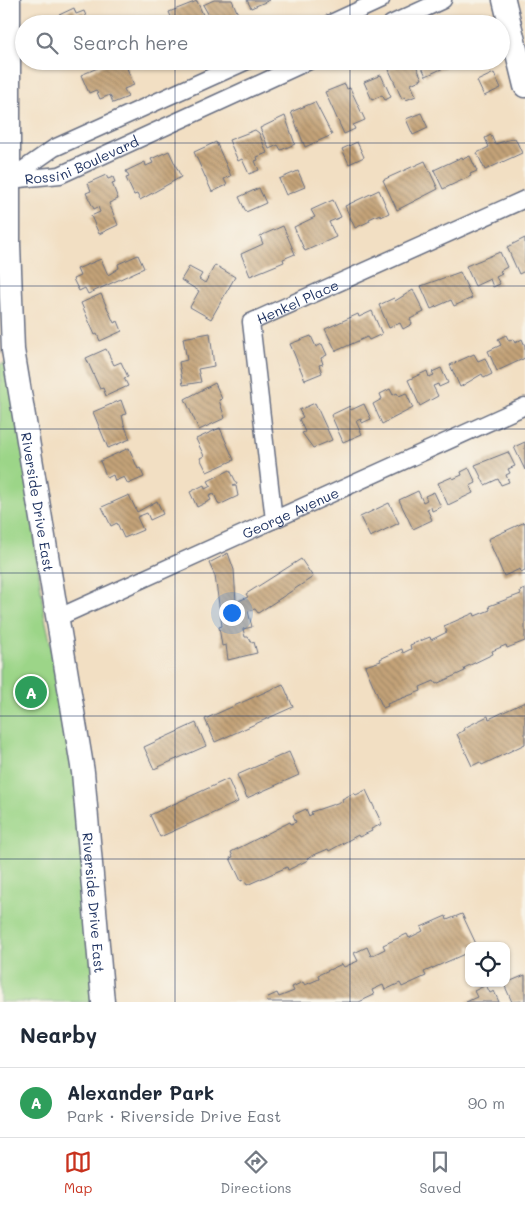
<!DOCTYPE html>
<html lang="en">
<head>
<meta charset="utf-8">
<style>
  body { margin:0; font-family:Mali,sans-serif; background:#f6f6f7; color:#1f2937 }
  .controls { position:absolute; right:15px; bottom:15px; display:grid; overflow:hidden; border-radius:10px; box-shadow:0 1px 4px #0004 }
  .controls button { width:45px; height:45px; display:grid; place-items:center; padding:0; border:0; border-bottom:1px solid #e0e1e3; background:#fff; color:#1f2937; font:25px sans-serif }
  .you { position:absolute; left:231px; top:612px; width:18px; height:18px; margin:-12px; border:4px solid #fff; border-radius:50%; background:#1a73e8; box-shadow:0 0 0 8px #1a73e833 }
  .badge { display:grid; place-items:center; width:32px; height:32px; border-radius:50%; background:#c8321e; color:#fff; font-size:16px; font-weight:700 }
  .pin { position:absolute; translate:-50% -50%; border:2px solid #fff; box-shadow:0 1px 5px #0006 }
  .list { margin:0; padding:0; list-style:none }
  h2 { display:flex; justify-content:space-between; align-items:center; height:65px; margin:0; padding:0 20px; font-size:21px }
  h2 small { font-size:16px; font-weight:400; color:#747a83 }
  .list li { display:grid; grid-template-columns:32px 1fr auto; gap:15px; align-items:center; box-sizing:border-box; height:70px; padding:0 20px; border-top:1px solid #e0e1e3 }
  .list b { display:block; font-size:19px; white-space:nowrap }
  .list p { margin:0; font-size:16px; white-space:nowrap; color:#747a83 }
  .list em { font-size:16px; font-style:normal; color:#747a83 }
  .icon { flex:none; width:28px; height:28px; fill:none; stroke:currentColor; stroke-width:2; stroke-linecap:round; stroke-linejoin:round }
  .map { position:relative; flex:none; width:525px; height:1002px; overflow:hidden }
  .search { position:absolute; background:#fff; box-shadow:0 1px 4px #0004; left:15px; right:15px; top:15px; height:55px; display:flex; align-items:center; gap:12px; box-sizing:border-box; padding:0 18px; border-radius:28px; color:#747a83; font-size:19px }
  .sheet { height:135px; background:#fff }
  nav { display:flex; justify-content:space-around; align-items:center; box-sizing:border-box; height:70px; border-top:1px solid #e0e1e3; background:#fff; font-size:14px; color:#747a83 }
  nav a { display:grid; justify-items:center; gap:2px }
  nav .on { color:#c8321e }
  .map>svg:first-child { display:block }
</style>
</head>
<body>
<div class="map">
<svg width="525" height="1002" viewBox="0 0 525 1002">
  <defs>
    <pattern id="building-back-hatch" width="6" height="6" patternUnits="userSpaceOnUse" patternTransform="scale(1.25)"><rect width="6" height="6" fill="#c4a378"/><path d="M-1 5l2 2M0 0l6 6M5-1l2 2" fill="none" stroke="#9e8566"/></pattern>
  </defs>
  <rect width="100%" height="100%" fill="#f7f3e8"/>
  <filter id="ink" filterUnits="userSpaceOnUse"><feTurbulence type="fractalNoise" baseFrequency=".02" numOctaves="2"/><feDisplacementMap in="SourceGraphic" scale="10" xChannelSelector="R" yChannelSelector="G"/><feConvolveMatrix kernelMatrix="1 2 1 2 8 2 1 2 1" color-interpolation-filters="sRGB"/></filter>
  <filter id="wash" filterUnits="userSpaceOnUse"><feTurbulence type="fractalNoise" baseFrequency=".0096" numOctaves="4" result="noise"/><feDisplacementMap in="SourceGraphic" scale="20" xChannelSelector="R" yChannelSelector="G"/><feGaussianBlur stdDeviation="1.12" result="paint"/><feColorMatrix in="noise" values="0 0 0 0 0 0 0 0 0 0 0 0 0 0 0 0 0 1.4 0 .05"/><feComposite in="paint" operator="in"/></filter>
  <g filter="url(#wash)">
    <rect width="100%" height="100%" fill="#f2dfc3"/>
    <path fill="#9cd588" stroke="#5c8273" d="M7,362L24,451L44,614L79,770L95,1002H0V364Z"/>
    <g id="blocks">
      <path fill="url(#building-back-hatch)" d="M214,0H232L238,14L219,24H214L203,5Z
        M247,0H270L251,8Z
        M197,1L207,24H174L169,12Z
        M74,8L76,14L84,11L89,23L94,21L95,24H63L59,15Z
        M114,61H124L134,85L124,89L128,97L113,103L110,95L100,99L96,90L89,93L81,75Z
        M396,61H414L422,79L411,84L416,96L406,100L405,97L402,99L389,70L397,66Z
        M419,61H448L450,65L426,76Z
        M494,73L501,88L484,96L477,81Z
        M381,75L391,97L385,100L382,95L372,100L364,82Z
        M345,84L347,89L350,88L365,120L353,125L355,129L344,134L325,92Z
        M315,102L332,135L305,147L291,112Z
        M421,113L428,128L413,135L406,119Z
        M285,116L295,144L281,150L278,145L269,149L260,128Z
        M255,130L259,133L267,153L257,157L258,160L255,161L259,170L249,174L242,159L238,161L229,140Z
        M491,135L495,144L515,138L522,153L485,170L477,153L489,147L485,138Z
        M216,142L231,176L224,179L227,185L212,192L194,152Z
        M357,142L364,157L349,164L342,149Z
        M169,151L181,177L140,200L137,194L134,195L126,178L129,177L126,171L145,162L146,166L153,163L151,159Z
        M470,156L477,171L470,174L471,176L443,189L434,170L462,157L463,159Z
        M425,161L438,189L397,210L383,180Z
        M298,171L305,187L286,195L279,179Z
        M106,175L108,179L113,177L115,182L112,183L118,199L109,203L118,225L99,234L91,216L100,212L98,207L94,209L86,193L91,191L88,183Z
        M259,188L266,203L246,212L239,197Z
        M379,190L389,213L381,217L380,214L369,219L370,221L355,228L345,206Z
        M333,200L341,217L329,222L336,237L305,251L294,227L315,217L311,210Z
        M283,226L295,254L283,259L284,262L250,276L241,254L263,244L260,236Z
        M525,238V271L519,274L507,247Z
        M500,252L507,267L500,271L502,274L496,277L500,284L493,287L490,279L475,286L466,266Z
        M138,255L144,268L88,294L85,288L79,291L73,279L80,276L77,269L101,259L108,275L119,268L118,264Z
        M215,265L235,277L211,319L190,307L199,291L181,280L189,267L202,274L199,279L205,283Z
        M460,272L472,298L454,306L451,300L431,309L421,286Z
        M413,290L424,312L410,319L412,324L403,329L400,323L389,328L379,305L394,298L395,301Z
        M101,294L114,323L118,321L122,331L100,341L97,334L95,335L81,303Z
        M372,311L382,334L369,340L367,337L336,351L325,329L358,314L359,317Z
        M210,333L214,366L198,369L201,382L183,385L179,362L187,360L183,338Z
        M506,335L509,341L513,339L515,343L522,339L525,346V358L497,371L488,351L501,345L498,339Z
        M311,336L316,347L322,344L327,355L321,358L323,364L319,365L322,373L305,380L290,344Z
        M106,349L114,365L121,362L128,377L124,378L128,386L106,396L103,388L100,389L86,358Z
        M474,354L478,361L485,358L492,374L484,378L482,374L460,387L450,365Z
        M441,368L448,383L439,387L438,384L433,386L438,396L420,406L408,380L427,371L429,377L434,375L432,372Z
        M215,383L222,399L219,400L225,418L199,430L185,399Z
        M390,389L393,395L397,393L399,396L406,393L413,408L382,424L373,404L382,399L380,394Z
        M121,400L126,414L122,415L124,424L130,439L108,448L93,412Z
        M315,403L332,440L313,448L302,433L305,432L299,419L303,417L299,410Z
        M364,404L371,419L362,423L361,419L356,421L362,434L343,442L331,415L350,406L351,410Z
        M220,428L234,460L207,472L200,458L204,456L196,439Z
        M525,442V470L514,447Z
        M129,448L138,469L140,468L144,477L128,484L124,477L115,481L113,475L107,478L100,461Z
        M508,452L515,466L508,469L510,473L506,475L509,482L501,485L498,479L485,485L475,465Z
        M469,468L476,483L470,486L473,493L448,505L438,483L452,477L453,479L462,475L461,472Z
        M230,470L237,484L233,486H236L238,496L219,505L214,494L209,496L211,500L197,507L190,492L204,485L205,489L211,486L208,481Z
        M418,491L423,502L427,500L425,496L434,492L441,507L432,511L431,507L427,509L432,520L413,529L399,500Z
        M129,495L137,512L157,501L163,514L150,520L147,513L137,517L143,530L124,538L117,523L111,526L102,507Z
        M389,503L399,523L370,537L360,517Z
        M525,522V570L521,572L520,569L504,576L488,539Z
        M228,553L234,570L236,602L248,597L246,594L301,559L313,577L258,613L255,609L248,611L252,627L243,629L245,637H248L252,643L254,642L257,653L228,660L226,645L222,646L219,627L222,626L215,576L209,563Z
        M525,589V641L507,648L506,645L492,651L493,654L464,668L465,671L436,684L434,681L420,687L421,691L387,704L388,706L383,708L365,666L381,661L380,659L402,649L403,653L411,649L410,645L430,637L431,640L447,632L444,626L474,613L475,616L490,610L489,606L521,594L520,591Z
        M283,684L293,707L215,742L205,719Z
        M525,702V744L482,765L480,762L472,766L457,734L465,730L464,728L488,716L489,719Z
        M196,723L206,746L154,769L144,747Z
        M289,752L299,775L247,798L237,775Z
        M228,779L238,802L160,837L150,815Z
        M366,790L382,824L371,829L372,831L359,837L358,835L329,851L328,849L307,858L308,860L288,870L287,867L247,885L244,880L241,881L230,858L233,857L231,852L290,822L291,824L296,822L293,815L306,809L309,816L312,814L311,812L343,801L342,799L354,793L356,795Z
        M462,914L477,946H469V952L424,972L426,976L402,987L400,983L385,990L383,985L372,990L374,995L359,1002H267L266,998L277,993L279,997L294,991L292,987L303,982L305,985L319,979L318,975L342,964L344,967L358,961L354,953L367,947L371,956L385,949L383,945L407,934L409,938L423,931L421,927L446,916L447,920Z
        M525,975V1001L512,1002L504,984Z
        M486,985L490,993L494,991L499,1002H466L477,997L474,991Z"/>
    </g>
  </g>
  <g filter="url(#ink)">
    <use href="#blocks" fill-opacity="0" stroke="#666d81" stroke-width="1"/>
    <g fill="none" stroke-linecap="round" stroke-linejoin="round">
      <g stroke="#666d81" stroke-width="19">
        <g id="street">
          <path d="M329,24L381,0"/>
          <path d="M391,24L443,0"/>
          <path d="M11,178L54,148L247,61"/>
          <path id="s1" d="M9,180L60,175L309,61"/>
          <path id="s2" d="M274,520L251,322L525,199"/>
          <path id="s3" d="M57,618L525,406"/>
        </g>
      </g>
      <g stroke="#666d81" stroke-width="25">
        <g id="secondary">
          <path id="s4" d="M9,0V244L13,350L83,772L103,1002"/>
          <path d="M504,0L525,86"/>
        </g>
      </g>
      <use href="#street" stroke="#fff" stroke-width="16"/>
      <use href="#secondary" stroke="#fff" stroke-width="22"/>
    </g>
  </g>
  <path fill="none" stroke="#1b2f5e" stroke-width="1" stroke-opacity="0.55" d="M175,0V24M350,0V24M175,61V1002M350,61V1002M0,143H525M0,286H525M0,429H525M0,573H525M0,716H525M0,859H525"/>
  <g text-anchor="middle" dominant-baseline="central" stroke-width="4" stroke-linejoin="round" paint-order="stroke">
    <g font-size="14" fill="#1b2f5e" stroke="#f7f3e8">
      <text stroke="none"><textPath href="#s1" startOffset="76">Rossini Boulevard</textPath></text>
      <text stroke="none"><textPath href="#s2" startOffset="250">Henkel Place</textPath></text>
      <text stroke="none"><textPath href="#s4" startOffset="504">Riverside Drive East</textPath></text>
      <text stroke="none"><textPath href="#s3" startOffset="256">George Avenue</textPath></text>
      <text stroke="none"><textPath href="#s4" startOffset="909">Riverside Drive East</textPath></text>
    </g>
  </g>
</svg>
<div class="controls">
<button><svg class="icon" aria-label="locate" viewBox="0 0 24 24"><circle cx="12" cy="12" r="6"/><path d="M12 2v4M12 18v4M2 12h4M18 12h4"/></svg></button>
</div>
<div class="you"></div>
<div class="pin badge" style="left:31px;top:692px;background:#2e9e5b">A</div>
<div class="search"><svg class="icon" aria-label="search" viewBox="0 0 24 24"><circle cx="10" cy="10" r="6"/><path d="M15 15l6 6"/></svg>Search here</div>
</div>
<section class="sheet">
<h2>Nearby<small></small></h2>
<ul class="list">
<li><span class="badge" style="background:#2e9e5b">A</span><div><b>Alexander Park</b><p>Park · Riverside Drive East</p></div><em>90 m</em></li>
</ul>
</section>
<nav>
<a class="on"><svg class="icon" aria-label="map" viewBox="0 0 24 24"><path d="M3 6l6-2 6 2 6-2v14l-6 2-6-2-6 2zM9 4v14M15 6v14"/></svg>Map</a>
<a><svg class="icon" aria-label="directions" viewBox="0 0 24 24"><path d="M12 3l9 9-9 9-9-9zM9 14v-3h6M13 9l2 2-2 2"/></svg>Directions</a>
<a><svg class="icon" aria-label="saved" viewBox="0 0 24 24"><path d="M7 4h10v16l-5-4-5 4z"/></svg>Saved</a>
</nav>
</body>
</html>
